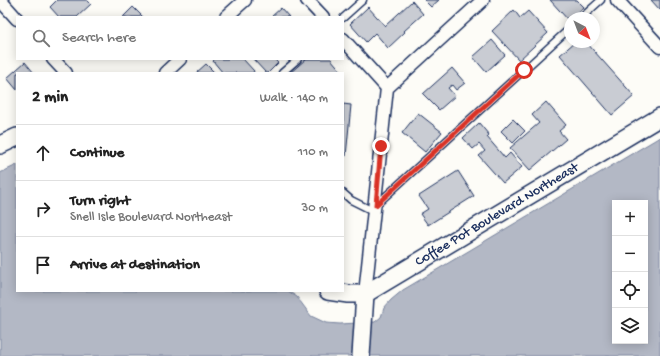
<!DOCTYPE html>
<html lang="en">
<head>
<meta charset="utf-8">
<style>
  body { margin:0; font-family:"Gochi Hand",sans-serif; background:#f2f2f2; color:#222 }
  .controls { position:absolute; right:12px; bottom:12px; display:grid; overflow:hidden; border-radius:0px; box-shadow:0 2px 10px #0003 }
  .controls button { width:36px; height:36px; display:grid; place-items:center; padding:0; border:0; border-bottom:1px solid #e0e0e0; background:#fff; color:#222; font:20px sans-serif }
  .compass { position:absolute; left:564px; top:12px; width:36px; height:36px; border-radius:50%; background:#fff; box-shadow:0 2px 10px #0003; rotate:138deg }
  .stop { position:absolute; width:12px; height:12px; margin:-9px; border:3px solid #d93025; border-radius:50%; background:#fff }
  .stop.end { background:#d93025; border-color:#fff; box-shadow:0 1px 4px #0008 }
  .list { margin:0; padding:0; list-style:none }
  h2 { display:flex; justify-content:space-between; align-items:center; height:52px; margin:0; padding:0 16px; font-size:17px }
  h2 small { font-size:13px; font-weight:400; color:#767676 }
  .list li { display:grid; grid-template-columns:26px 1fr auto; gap:12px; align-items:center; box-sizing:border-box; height:56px; padding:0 16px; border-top:1px solid #e0e0e0 }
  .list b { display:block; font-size:15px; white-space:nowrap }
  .list p { margin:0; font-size:13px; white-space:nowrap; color:#767676 }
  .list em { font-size:13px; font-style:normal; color:#767676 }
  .icon { flex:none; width:22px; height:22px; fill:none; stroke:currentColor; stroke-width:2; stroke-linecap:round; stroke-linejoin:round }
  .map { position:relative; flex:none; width:660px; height:356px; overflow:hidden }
  .search { position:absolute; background:#fff; box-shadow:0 2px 10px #0003; left:16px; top:16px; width:328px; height:44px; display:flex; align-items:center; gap:10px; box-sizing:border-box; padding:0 14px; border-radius:0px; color:#767676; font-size:15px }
  .panel { position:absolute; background:#fff; box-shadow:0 2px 10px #0003; left:16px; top:72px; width:328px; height:220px; border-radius:0px }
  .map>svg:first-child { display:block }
</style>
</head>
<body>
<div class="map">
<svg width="660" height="356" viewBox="0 0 660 356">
  <rect width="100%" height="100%" fill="#fdfcf7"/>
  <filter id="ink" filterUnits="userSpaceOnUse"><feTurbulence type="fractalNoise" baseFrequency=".025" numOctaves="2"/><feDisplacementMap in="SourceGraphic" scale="8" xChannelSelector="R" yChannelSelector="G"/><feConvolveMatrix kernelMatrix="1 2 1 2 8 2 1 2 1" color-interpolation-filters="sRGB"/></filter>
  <g filter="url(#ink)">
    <path fill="#b3b8c5" stroke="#76819c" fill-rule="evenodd" d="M660,137V356H0V173L17,165V291H288L297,297L311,316L326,323L340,324L375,322L381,317L384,308L391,300L403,290ZM615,203H645V341H615Z"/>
    <path fill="#c9ccd3" stroke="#1b2f5e" d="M57,0H87L91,4L77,17H59L50,7Z
      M424,0H439L431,7Z
      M550,0H577L584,7L572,18H570L569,21Z
      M651,0H660V10Z
      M412,1L423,14L404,31L405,32L388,48L375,33L366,42L350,24L368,7L385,26Z
      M133,7L143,17H123Z
      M281,8L289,17H271Z
      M514,10L520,18L528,11L548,33L519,60L492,31Z
      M492,40L505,55L486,72L473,57Z
      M575,42H586L634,96L612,115L560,55Z
      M215,59H243L254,71L253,73H223L213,61Z
      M253,59H274L278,63L268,73H266Z
      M306,59H331L342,72L340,73H290Z
      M25,62L34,73H17V90L7,78Z
      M206,64L215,73H196Z
      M452,68L465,83L456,90L452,85L448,88L455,96L439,110L423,94Z
      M546,102L566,125L559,131L566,139L530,170L510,148L539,123L532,115Z
      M343,104L351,105L346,156L343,155Z
      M418,113L442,132L425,152L402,133Z
      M513,119L525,131L513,143L501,131Z
      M479,123L489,135L487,137L505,158L510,153L522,167L503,183L479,156L485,151L479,144L473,149L463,138Z
      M458,171L474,196L428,225L420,214L428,209L419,196Z"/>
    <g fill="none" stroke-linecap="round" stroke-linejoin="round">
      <g stroke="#1b2f5e" stroke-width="9">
        <path id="lane" d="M343,18L363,0
          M581,18L601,0
          M282,73L298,59
          M343,193L351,200L375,212
          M376,205L570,28"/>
      </g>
      <g stroke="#1b2f5e" stroke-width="15">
        <path id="street" d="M0,0L17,19
          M307,0L323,17
          M617,0L660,47
          M226,17L245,0
          M343,39L387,88
          M53,59L66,73
          M165,73L180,59
          M387,88L483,0
          M365,294L387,88"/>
      </g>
      <g stroke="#1b2f5e" stroke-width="20">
        <g id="secondary">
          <path d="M0,145L17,137"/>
          <path id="s1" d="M328,291L348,294H365L660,117"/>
          <path d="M361,356L365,294"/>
        </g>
      </g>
      <use href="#lane" stroke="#fdfcf7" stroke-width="6"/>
      <use href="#street" stroke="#fdfcf7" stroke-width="12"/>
      <use href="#secondary" stroke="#fdfcf7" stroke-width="17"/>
    </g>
  </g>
  <g fill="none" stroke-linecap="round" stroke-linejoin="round" filter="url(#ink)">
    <path stroke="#d93025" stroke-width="5" d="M381,146L376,205L524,70"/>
  </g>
  <g text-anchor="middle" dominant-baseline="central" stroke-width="3" stroke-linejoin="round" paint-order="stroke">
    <g font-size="14" fill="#1b2f5e" stroke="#fdfcf7">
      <text stroke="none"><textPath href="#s1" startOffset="191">Coffee Pot Boulevard Northeast</textPath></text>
    </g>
  </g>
</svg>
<div class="controls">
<button>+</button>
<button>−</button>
<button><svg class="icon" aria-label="locate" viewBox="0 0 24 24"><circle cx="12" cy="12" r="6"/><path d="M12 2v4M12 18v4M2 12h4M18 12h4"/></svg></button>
<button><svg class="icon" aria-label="layers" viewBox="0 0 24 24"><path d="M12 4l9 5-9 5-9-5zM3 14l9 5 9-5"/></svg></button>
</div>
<svg class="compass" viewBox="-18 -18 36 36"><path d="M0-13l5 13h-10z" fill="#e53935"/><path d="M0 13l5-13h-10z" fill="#767676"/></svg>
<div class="stop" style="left:524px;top:70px"></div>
<div class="stop end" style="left:381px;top:146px"></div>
<div class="search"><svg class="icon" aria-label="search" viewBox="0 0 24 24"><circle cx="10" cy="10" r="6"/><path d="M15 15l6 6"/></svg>Search here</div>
<section class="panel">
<h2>2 min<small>Walk · 140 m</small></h2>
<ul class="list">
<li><svg class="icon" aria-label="ahead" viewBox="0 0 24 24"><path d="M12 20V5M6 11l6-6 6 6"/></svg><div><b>Continue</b></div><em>110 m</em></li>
<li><svg class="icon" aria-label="right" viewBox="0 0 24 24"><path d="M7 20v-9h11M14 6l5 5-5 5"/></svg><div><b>Turn right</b><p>Snell Isle Boulevard Northeast</p></div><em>30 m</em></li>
<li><svg class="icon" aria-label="arrive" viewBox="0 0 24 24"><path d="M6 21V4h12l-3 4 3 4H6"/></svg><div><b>Arrive at destination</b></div></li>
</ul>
</section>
</div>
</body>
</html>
